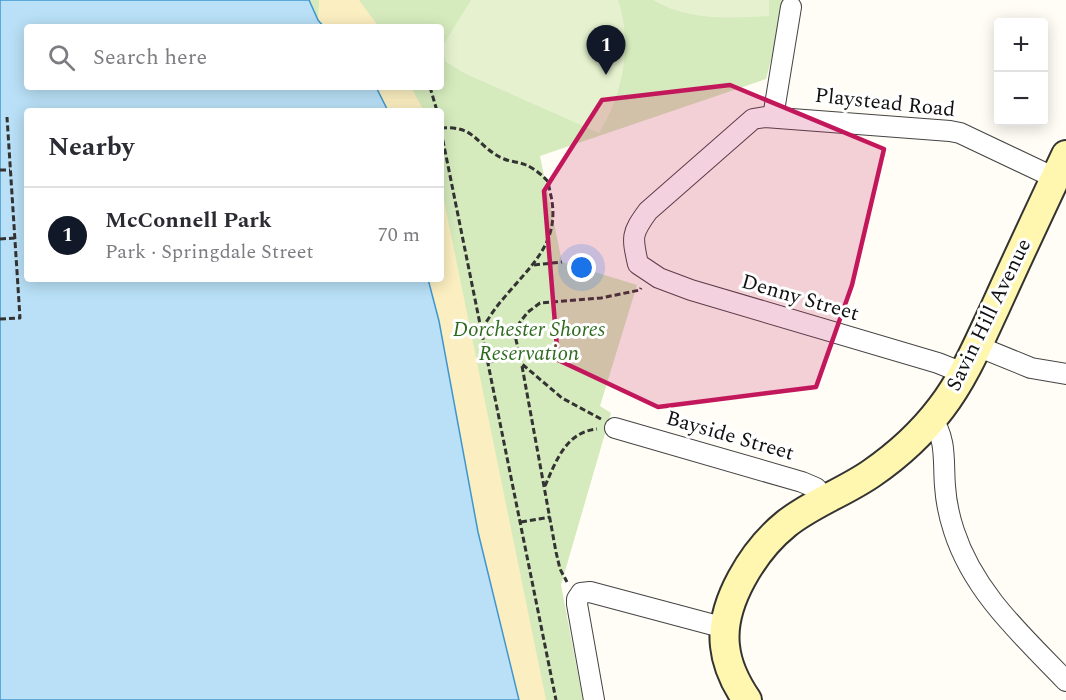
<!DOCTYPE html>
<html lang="en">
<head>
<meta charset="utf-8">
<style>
  body { margin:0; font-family:Spectral,serif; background:#f2f2f3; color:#2b2b33 }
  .controls { position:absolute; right:18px; top:18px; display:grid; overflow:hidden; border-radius:6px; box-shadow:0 3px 15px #0003 }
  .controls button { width:54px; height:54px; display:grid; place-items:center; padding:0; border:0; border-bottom:2px solid #e1e1e2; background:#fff; color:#2b2b33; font:30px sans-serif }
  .you { position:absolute; left:582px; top:268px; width:21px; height:21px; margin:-15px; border:4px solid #fff; border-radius:50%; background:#1a73e8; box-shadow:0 0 0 9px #1a73e833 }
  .badge { display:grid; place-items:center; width:39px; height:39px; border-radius:50%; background:#111827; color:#fff; font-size:20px; font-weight:700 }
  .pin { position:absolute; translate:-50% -50px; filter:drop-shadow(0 2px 3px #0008) }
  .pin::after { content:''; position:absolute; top:32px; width:21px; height:18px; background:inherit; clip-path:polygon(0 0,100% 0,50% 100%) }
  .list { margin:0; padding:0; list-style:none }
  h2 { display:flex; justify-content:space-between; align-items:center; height:78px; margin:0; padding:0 24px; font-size:26px }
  h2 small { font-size:20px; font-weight:400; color:#7c7c81 }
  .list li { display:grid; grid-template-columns:39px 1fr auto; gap:18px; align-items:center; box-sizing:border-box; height:96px; padding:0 24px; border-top:2px solid #e1e1e2 }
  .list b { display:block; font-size:22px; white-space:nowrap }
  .list p { margin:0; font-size:20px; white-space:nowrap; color:#7c7c81 }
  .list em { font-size:20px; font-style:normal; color:#7c7c81 }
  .icon { flex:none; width:33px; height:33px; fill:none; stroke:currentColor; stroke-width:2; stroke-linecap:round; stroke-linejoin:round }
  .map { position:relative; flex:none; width:1066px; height:700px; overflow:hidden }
  .search { position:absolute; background:#fff; box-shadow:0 3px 15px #0003; left:24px; top:24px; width:420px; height:66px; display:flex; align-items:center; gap:15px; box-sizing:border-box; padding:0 21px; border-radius:6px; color:#7c7c81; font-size:22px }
  .panel { position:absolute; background:#fff; box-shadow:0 3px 15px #0003; left:24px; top:108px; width:420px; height:174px; border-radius:6px }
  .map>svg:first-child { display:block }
</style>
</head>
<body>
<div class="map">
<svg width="1066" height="700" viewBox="0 0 1066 700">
  <rect width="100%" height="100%" fill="#fffdf5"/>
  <path fill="#d5ebbd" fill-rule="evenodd" d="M0,0H787L766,79L540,156L562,262L637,285L600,406L611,413L561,585L583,700H519L439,321L428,279H441V111H27ZM27,27H441V87H27Z"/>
  <path fill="#fbeec1" d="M319,0H359L379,27H324L318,20Z
    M376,87H411L424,111H388Z
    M441,186L546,700H519L478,532L439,321L428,279H441Z"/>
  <path fill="#e6f2cf" d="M471,0H618C633,43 623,95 599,133L466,74L446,62L442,47Z
    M653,0H769V16C730,18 688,21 653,0Z"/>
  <path fill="#b9e0f7" stroke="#3f96cf" stroke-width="1.5" d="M0,0H309L318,20L324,27H27V87H376L388,111H27V279H428L439,321L478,532L519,700H0Z"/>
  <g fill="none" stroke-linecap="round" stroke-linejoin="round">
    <g stroke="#444" stroke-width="22">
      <path id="street" d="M773,117L791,7
        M977,346L1031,368L1066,374
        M963,373L938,363L691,290L659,278L638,264C632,237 631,234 648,211L753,119L765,117L950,131L960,133L1055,178
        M932,419C947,439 943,463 945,486C946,501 949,516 954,531C974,593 1023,636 1066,681
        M615,428L802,482L816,488L826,500
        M594,700L577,604V599L581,593L590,592L725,628"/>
    </g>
    <g stroke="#333" stroke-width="32">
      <path id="secondary" d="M747,700C736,684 727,666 725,646C720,603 754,550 786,524C812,503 845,492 872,473C898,455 922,433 941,408C964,378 979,342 995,308C1018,257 1042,206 1066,155"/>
    </g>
    <path stroke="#333" stroke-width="3" stroke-dasharray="6 3" stroke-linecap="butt" d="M430,87L437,111
      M441,128C477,125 476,147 504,159C511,162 520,162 526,165C532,167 545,177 548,182C549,186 550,192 551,196C561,243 530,266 503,299C495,308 488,319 482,329
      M441,131L556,700
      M0,170H10
      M0,239L15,238
      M534,265L562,262
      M0,319L20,318L7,117
      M489,362L520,356
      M522,366L556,552L560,569L567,582
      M601,419L562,398L522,364L516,340L517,330L520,322L528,312L540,303L601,298L640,290L641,288
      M545,486C556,461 566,432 597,429
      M521,522L550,517"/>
    <use href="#street" stroke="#fff" stroke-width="20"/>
    <use href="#secondary" stroke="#fff6b0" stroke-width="28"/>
  </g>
  <path fill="#c2185b" fill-opacity="0.2" stroke="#c2185b" stroke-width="4.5" stroke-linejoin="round" d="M730,85L884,149L852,285L816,387L658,407L558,360L544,191L602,100Z"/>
  <g text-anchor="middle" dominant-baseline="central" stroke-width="6" stroke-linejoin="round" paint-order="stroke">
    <g font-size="21" fill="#111" stroke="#fff">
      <text transform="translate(885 103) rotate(6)">Playstead Road</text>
      <text transform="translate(800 298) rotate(16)">Denny Street</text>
      <text transform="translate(989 315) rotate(-64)">Savin Hill Avenue</text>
      <text transform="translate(730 436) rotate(16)">Bayside Street</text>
    </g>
    <g font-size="21" font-style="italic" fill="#2f6b1f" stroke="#fff">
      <text x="529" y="330">Dorchester Shores<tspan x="529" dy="24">Reservation</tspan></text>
    </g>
  </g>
</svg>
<div class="controls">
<button>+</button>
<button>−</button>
</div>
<div class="you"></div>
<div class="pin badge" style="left:606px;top:75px">1</div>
<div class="search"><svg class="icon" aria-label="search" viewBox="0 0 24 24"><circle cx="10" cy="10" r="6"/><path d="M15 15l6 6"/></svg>Search here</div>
<section class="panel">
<h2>Nearby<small></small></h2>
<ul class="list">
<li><span class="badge">1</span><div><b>McConnell Park</b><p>Park · Springdale Street</p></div><em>70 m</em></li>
</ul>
</section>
</div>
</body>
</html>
